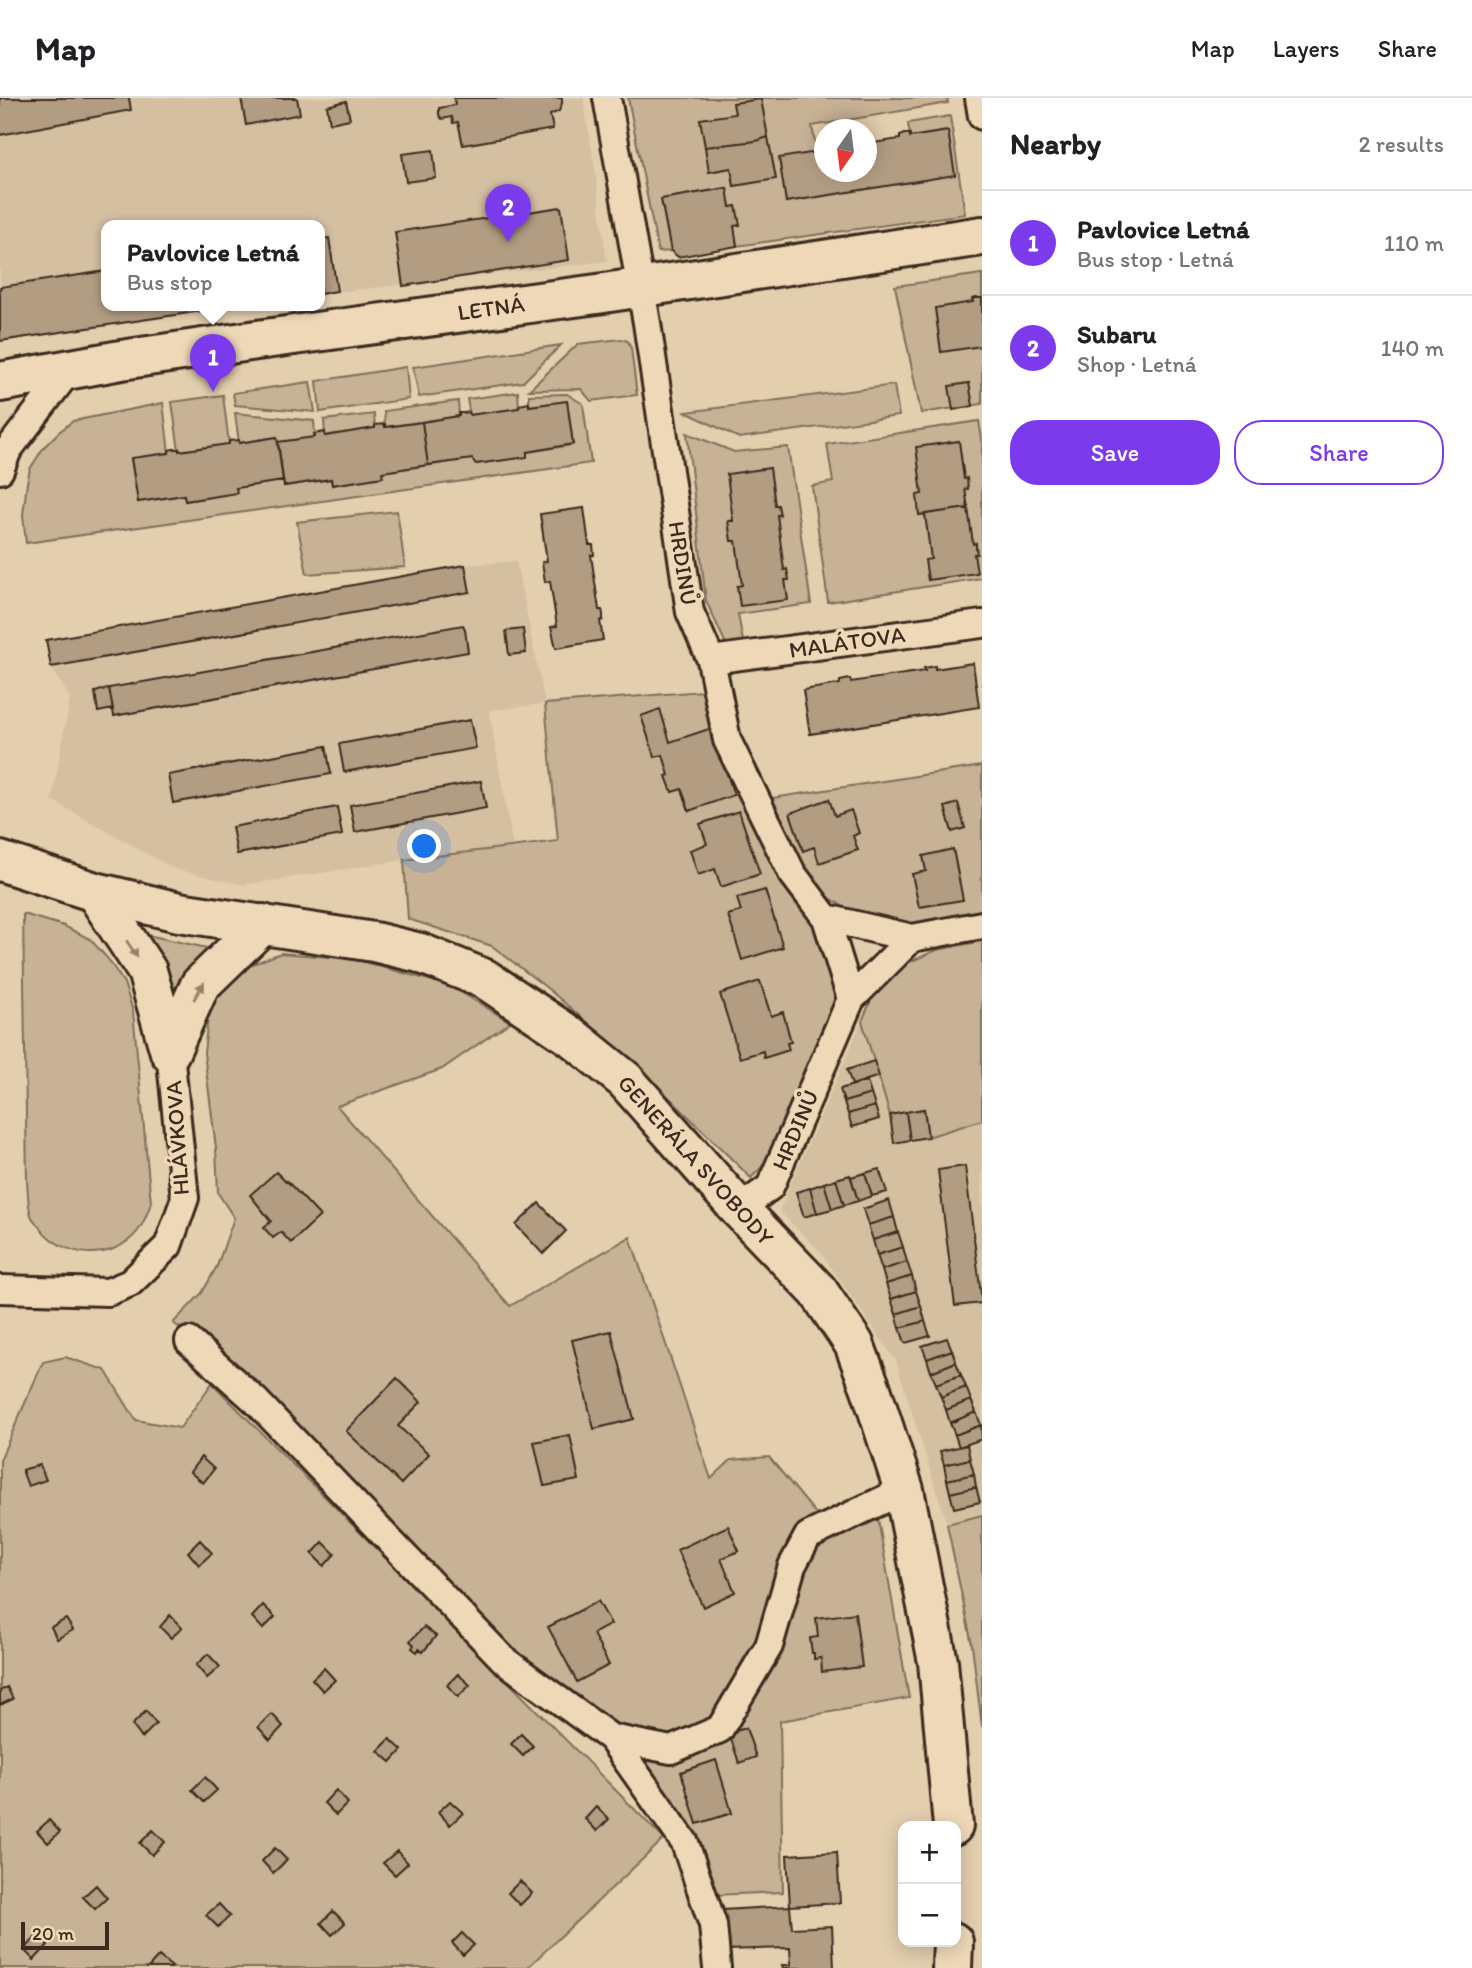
<!DOCTYPE html>
<html lang="en">
<head>
<meta charset="utf-8">
<style>
  body { margin:0; font-family:Itim,sans-serif; background:#f6f6f6; color:#202124 }
  .controls { position:absolute; right:21px; bottom:21px; display:grid; overflow:hidden; border-radius:14px; box-shadow:0 4px 18px #0003 }
  .controls button { width:63px; height:63px; display:grid; place-items:center; padding:0; border:0; border-bottom:2px solid #e0e0e0; background:#fff; color:#202124; font:35px sans-serif }
  .compass { position:absolute; left:814px; top:21px; width:63px; height:63px; border-radius:50%; background:#fff; box-shadow:0 4px 18px #0003; rotate:194deg }
  .scale { position:absolute; left:21px; bottom:18px; width:88px; box-sizing:border-box; padding-left:7px; border:4px solid #3b2a1e; border-top:0; font-size:19px; line-height:24px; white-space:nowrap; color:#3b2a1e; -webkit-text-stroke:5px #eed8b7; paint-order:stroke }
  .you { position:absolute; left:425px; top:749px; width:24px; height:24px; margin:-18px; border:5px solid #fff; border-radius:50%; background:#1a73e8; box-shadow:0 0 0 10px #1a73e833 }
  .badge { display:grid; place-items:center; width:46px; height:46px; border-radius:50%; background:#7c3aed; color:#fff; font-size:23px; font-weight:700 }
  .pin { position:absolute; translate:-50% -58px; filter:drop-shadow(0 2px 4px #0008) }
  .pin::after { content:''; position:absolute; top:37px; width:24px; height:21px; background:inherit; clip-path:polygon(0 0,100% 0,50% 100%) }
  .popup { position:absolute; left:101px; top:122px; width:224px; height:91px; box-sizing:border-box; display:grid; place-content:center; border-radius:14px; background:#fff; filter:drop-shadow(0 2px 5px #0005); font-size:23px; white-space:nowrap; color:#757577 }
  .popup b { font-size:26px; color:#202124 }
  .popup::after { content:''; position:absolute; left:50%; top:100%; margin-left:-14px; border:14px solid transparent; border-top-color:#fff }
  .list { margin:0; padding:0; list-style:none }
  h2 { display:flex; justify-content:space-between; align-items:center; height:91px; margin:0; padding:0 28px; font-size:30px }
  h2 small { font-size:23px; font-weight:400; color:#757577 }
  .list li { display:grid; grid-template-columns:46px 1fr auto; gap:21px; align-items:center; box-sizing:border-box; height:105px; padding:0 28px; border-top:2px solid #e0e0e0 }
  .list b { display:block; font-size:26px; white-space:nowrap }
  .list p { margin:0; font-size:23px; white-space:nowrap; color:#757577 }
  .list em { font-size:23px; font-style:normal; color:#757577 }
  .actions { display:flex; gap:14px; padding:21px 28px }
  .actions a { flex:1; padding:16px 0; border:2px solid #7c3aed; border-radius:28px; text-align:center; font-size:24px; color:#7c3aed }
  .actions .main { background:#7c3aed; color:#fff }
  .map { position:relative; flex:none; width:982px; height:1870px; overflow:hidden }
  header { display:flex; align-items:center; gap:42px; box-sizing:border-box; height:98px; padding:0 35px; background:#fff; border-bottom:2px solid #e0e0e0 }
  header strong { font-size:33px }
  nav { display:flex; gap:38px; margin-inline-start:auto; font-size:24px }
  main { display:flex }
  aside { flex:1; background:#fff }
  .map>svg:first-child { display:block }
</style>
</head>
<body>
<header>
<strong>Map</strong>
<nav><a>Map</a><a>Layers</a><a>Share</a></nav>
</header>
<main>
<div class="map">
<svg width="982" height="1870" viewBox="0 0 982 1870">
  <rect width="100%" height="100%" fill="#e3ceae"/>
  <filter id="ink" filterUnits="userSpaceOnUse"><feTurbulence type="fractalNoise" baseFrequency=".0143" numOctaves="2"/><feDisplacementMap in="SourceGraphic" scale="14" xChannelSelector="R" yChannelSelector="G"/><feConvolveMatrix kernelMatrix="1 2 1 2 8 2 1 2 1" color-interpolation-filters="sRGB"/></filter>
  <g filter="url(#ink)">
    <path fill="#d4bfa1" d="M0,0H583L594,64L607,163L320,196V128H106V208H236L0,243Z
      M516,463L545,606L489,612L513,749L404,762L243,787L174,771L52,702L70,600L51,569L46,542L465,467Z
      M863,921L924,1011L982,1022V1417L947,1426L896,1263L819,1152L779,1113Z"/>
    <path fill="#c7b296" stroke="#816e5a" stroke-width="2" d="M628,0H951L947,1L948,5L812,28L817,54L786,103L954,77L910,39L908,25L950,18L965,116L737,148L726,90L661,101L671,153L658,154Z
      M982,176V306L921,315L895,188Z
      M621,241L628,243L631,250L637,297L591,303L581,291L529,292L578,246Z
      M561,247L523,284L419,299L413,269Z
      M406,269L409,301L320,314L317,283Z
      M310,284L315,314L235,307L233,295Z
      M894,287L899,318L739,340L686,314Z
      M518,294L519,310L470,317L467,301Z
      M567,296L583,306L591,365L26,445L23,417L27,385L30,371L44,349L59,334L73,323L163,305L169,355L131,361L138,403L184,397L186,403L236,395V390L283,383L284,388L331,381L332,387L382,379V374L472,361L476,366L527,359V354L573,347L567,303L529,308V297Z
      M223,297L229,346L179,353L172,304Z
      M458,303L459,318L385,329L384,313Z
      M235,315L314,323L315,339L278,344L276,339L239,345Z
      M374,316L375,330L325,338L324,322Z
      M979,323L982,341V480L828,504L812,388L833,384L827,346Z
      M687,335L734,354L788,349L811,506L738,516L744,549L726,546L706,503Z
      M397,413L405,469L307,476L297,424Z
      M702,593L747,701L827,853L837,915L774,1057L751,1080L631,962L547,890L492,848L408,821L404,762L558,743L545,606Z
      M982,668V817L910,829L870,822L844,809L827,798L811,782L766,701Z
      M23,816L64,828L90,841L108,861L124,885L133,913L151,1105C146,1119 141,1133 129,1142C100,1165 58,1156 37,1126C35,1123 32,1121 31,1117C28,1108 28,1094 27,1084Z
      M143,836L207,850L171,907Z
      M982,843V1022L928,1039L924,1011L890,1017L862,923L877,888L886,874L937,852Z
      M281,855L353,861L451,888L510,924L442,971L337,1008L510,1208L630,1139L711,1381L731,1362L769,1359L821,1422L766,1536L718,1625L680,1641L611,1624L541,1579L469,1509L255,1281L173,1225L202,1195L217,1168L234,1120L218,1095L216,1050L204,955L210,901L240,871Z
      M65,1259L105,1272L136,1322L180,1330L212,1285L664,1741L527,1870H0V1362L43,1264Z
      M877,1415L909,1600L780,1623L783,1794L712,1797L642,1665L648,1653L729,1635L798,1470L813,1446Z
      M982,1417V1629L972,1547L947,1426Z"/>
    <path fill="#b29d83" stroke="#3b2a1e" stroke-width="2" d="M0,0H129L131,12L0,37Z
      M241,0H297L300,16L246,27Z
      M454,0H562V5L559,13L550,17L553,31L463,47L458,24L453,25L452,19L442,21L439,17V10L455,7Z
      M761,1L768,39L756,43L705,49L700,21L735,16L733,5Z
      M346,3L350,21L330,25L327,8Z
      M948,33L955,77L786,104L779,60L817,54L816,51L824,50V74H866V46L900,41V38L905,36H910V39Z
      M768,39L776,81L734,88L731,70L709,74L705,49L756,43Z
      M433,52L436,80L406,84L402,56Z
      M727,90L730,109L736,108L740,127L734,128L737,148L678,159L671,153L661,101Z
      M561,109L569,162L403,188L395,134Z
      M329,140L337,193L320,196V141Z
      M106,173V208H236L0,243V189Z
      M976,200H982V248L941,254L935,210L973,204L972,201Z
      M969,285L973,308L953,312L949,288Z
      M567,303L573,346L527,354V359L476,366L472,361L428,367L422,324L459,318V315H464L469,314L470,317L519,310V307L529,305V308Z
      M422,324L428,367L382,374L383,379L332,387L331,381L284,388L278,344L315,339L314,336L319,335L325,334V338L375,330V327L385,326V329Z
      M277,339L283,383L236,390L237,395L185,403L184,397L138,404L131,360L169,355V352L173,351H179V353L229,346V343L239,342V345Z
      M959,343L964,381L967,380L968,391H965L968,410L919,417L917,397L922,396L916,349Z
      M770,370L775,407H778L780,417H777L784,472L787,471L789,482H785L788,502L740,508L737,488L742,487L736,443H731L728,423H733L727,376Z
      M584,410L589,447H593L594,457H591L599,512H602L603,516V522L600,523L603,542L556,550L551,529L557,528L550,483L545,484L542,464L547,463L540,416Z
      M968,410L973,446L976,445V449L977,456H974L977,475L928,482L925,462L931,461L925,416Z
      M465,467L470,494L51,569L46,542Z
      M463,527L465,531L468,554L114,618L109,590Z
      M523,531L526,555L509,557L506,533Z
      M973,565L979,609L810,636L803,592L840,586V583L850,581L851,584L925,573L924,570L935,568V571Z
      M109,590L113,611L98,614L95,594Z
      M660,611L670,644L712,630L734,697L689,713L682,691L672,694L666,678L669,677L663,657L655,659L641,618Z
      M470,622L476,650L344,674L339,646Z
      M326,648L331,676L173,705L168,677Z
      M481,683L486,710L355,734L350,707Z
      M829,701L835,718L851,712L859,735L853,738L858,752L819,765L814,749L803,753L790,715Z
      M958,705L965,730L952,734L945,709Z
      M337,709L342,737L237,756L232,729Z
      M739,713L760,776L721,789L715,771L698,777L690,752L707,746L700,726Z
      M953,751L963,802L919,809L912,776L926,773L923,758Z
      M765,792L783,849L742,862L728,817L741,813L737,800Z
      M760,883L771,918L783,914L791,944L787,945L789,952L764,960L763,953L740,960L720,896Z
      M874,963L879,978L852,987L847,972Z
      M867,983L871,996L844,1004L840,991Z
      M871,996L875,1008L848,1016L844,1004Z
      M875,1008L879,1021L852,1029L848,1016Z
      M924,1011L928,1039L910,1042L906,1014Z
      M906,1014L910,1042L894,1045L890,1017Z
      M965,1068L982,1205L955,1208L938,1072Z
      M879,1071L887,1094L872,1098L865,1075Z
      M276,1074L286,1084L287,1083L320,1118L291,1145L281,1134L273,1140L264,1130L271,1123L250,1097Z
      M865,1075L872,1098L858,1103L851,1079Z
      M850,1077L858,1103L844,1107L836,1081Z
      M836,1081L844,1107L832,1111L824,1085Z
      M824,1085L832,1111L817,1115L810,1090Z
      M810,1090L817,1115L804,1119L796,1094Z
      M889,1102L894,1119L868,1127L863,1111Z
      M539,1105L566,1133L543,1156L516,1127Z
      M894,1119L898,1134L873,1142L868,1127Z
      M898,1134L903,1149L877,1157L873,1142Z
      M903,1149L907,1164L882,1172L877,1157Z
      M907,1164L912,1178L886,1186L882,1172Z
      M912,1178L916,1193L891,1201L886,1186Z
      M916,1193L921,1208L896,1216L891,1201Z
      M921,1208L925,1223L900,1230L896,1216Z
      M925,1223L930,1238L905,1245L900,1230Z
      M611,1233L634,1321L594,1331L572,1242Z
      M947,1240L952,1252L927,1261L922,1248Z
      M952,1252L956,1264L931,1274L927,1261Z
      M956,1264L961,1277L936,1286L931,1274Z
      M961,1277L966,1289L941,1299L936,1286Z
      M397,1280L421,1304L398,1328L429,1356L401,1386L346,1333Z
      M966,1289L971,1302L946,1312L941,1299Z
      M971,1302L976,1314L950,1325L946,1312Z
      M976,1314L981,1327L955,1337L950,1325Z
      M981,1327L982,1341L959,1349L955,1337Z
      M570,1337L579,1382L544,1388L534,1344Z
      M967,1347L970,1361L944,1367L940,1353Z
      M201,1359L214,1371L203,1385L190,1374Z
      M970,1361L974,1376L947,1382L944,1367Z
      M40,1367L46,1382L28,1388L22,1372Z
      M974,1376L976,1389L950,1395L947,1382Z
      M976,1389L980,1404L954,1410L950,1395Z
      M728,1428L739,1453L721,1461L735,1494L703,1509L677,1452Z
      M200,1442L212,1455L199,1467L188,1454Z
      M323,1444L335,1456L324,1468L312,1456Z
      M598,1503L611,1526L593,1536L609,1567L577,1584L548,1529Z
      M263,1507L275,1519L263,1531L252,1519Z
      M855,1515L862,1569L822,1574L821,1560L814,1561V1555H812L810,1540L818,1539L816,1520Z
      M170,1517L182,1530L171,1540L160,1529Z
      M66,1521L73,1532L57,1541L51,1529Z
      M424,1529L436,1538L423,1554L419,1551L417,1554L412,1550L414,1547L410,1543Z
      M208,1556L220,1569L207,1580L196,1567Z
      M324,1570L335,1582L323,1593L312,1581Z
      M458,1576L470,1587L458,1599L447,1587Z
      M7,1589L13,1601L0,1607V1593Z
      M146,1613L156,1626L142,1640L132,1627Z
      M272,1616L283,1628L270,1642L258,1629Z
      M746,1630L756,1659L739,1665L729,1635Z
      M521,1636L533,1648L523,1658L511,1646Z
      M390,1641L402,1652L391,1664L378,1653Z
      M716,1662L732,1715L697,1726L681,1674Z
      M205,1679L217,1692L204,1704L192,1692Z
      M336,1692L348,1705L336,1717L324,1705Z
      M450,1703L463,1715L450,1727L438,1714Z
      M596,1709L609,1721L597,1733L585,1721Z
      M49,1722L60,1734L48,1745L37,1733Z
      M153,1732L165,1744L152,1757L140,1745Z
      M275,1750L287,1762L273,1775L262,1763Z
      M397,1753L408,1765L395,1777L383,1765Z
      M837,1754L840,1805L790,1808L787,1757Z
      M520,1783L532,1795L520,1807L508,1795Z
      M96,1787L107,1800L95,1811L83,1799Z
      M219,1806L230,1818L218,1829L206,1817Z
      M790,1808L792,1830L832,1828L834,1870H783L782,1867H791L790,1850L725,1852L723,1812Z
      M333,1813L345,1825L332,1837L321,1825Z
      M462,1835L474,1847L463,1857L452,1845Z
      M38,1837L48,1847L34,1862L24,1852Z
      M159,1858L172,1869L171,1870H148Z"/>
    <g fill="none" stroke-linecap="round" stroke-linejoin="round">
      <g stroke="#3b2a1e" stroke-width="32">
        <path id="street" d="M607,0L647,225L690,514L711,562L727,642L792,775L826,820L851,901
          M979,0L982,18
          M0,372L8,352L70,271
          M711,562L982,526
          M826,820L912,840L982,827
          M739,1111L770,1089L851,901L912,840
          M0,1191L108,1194L130,1185L168,1148L185,1100L170,954
          M189,1243L256,1303L504,1562L611,1640
          M717,1870L713,1827L685,1745L611,1640L671,1652L720,1631L769,1548L792,1468L808,1438L904,1392"/>
      </g>
      <g stroke="#3b2a1e" stroke-width="44">
        <path id="secondary" d="M0,284L121,262L257,242L597,196L982,138
          M0,763L95,794L179,814L374,844L420,855L485,881L572,939L625,982L739,1111L818,1193L854,1246L871,1291L904,1392L938,1564L953,1728
          M95,794L147,873L170,954
          M170,954L200,887L263,826
          M952,1870L953,1844"/>
      </g>
      <use href="#street" stroke="#eed8b7" stroke-width="26"/>
      <use href="#secondary" stroke="#eed8b7" stroke-width="38"/>
    </g>
    <defs><path id="oneway-solid" d="M-6-.8H1V-3.2L6.5 0L1 3.2V.8H-6Z" transform="scale(1.75)"/></defs>
    <g fill="#94816a">
      <use href="#oneway-solid" transform="translate(132 851) rotate(57)"/>
      <use href="#oneway-solid" transform="translate(199 893) rotate(-59)"/>
    </g>
  </g>
  <g text-anchor="middle" dominant-baseline="central" stroke-width="7" stroke-linejoin="round" paint-order="stroke">
    <g font-size="23" fill="#3b2a1e" stroke="#eed8b7">
      <text transform="translate(491 210) rotate(-8)">LETNÁ</text>
      <text transform="translate(683 465) rotate(81)">HRDINŮ</text>
      <text transform="translate(847 544) rotate(-8)">MALÁTOVA</text>
      <text transform="translate(795 1032) rotate(-67)">HRDINŮ</text>
      <text transform="translate(177 1040) rotate(-94)">HLÁVKOVA</text>
      <text transform="translate(696 1062) rotate(48)">GENERÁLA SVOBODY</text>
    </g>
  </g>
</svg>
<div class="controls">
<button>+</button>
<button>−</button>
</div>
<svg class="compass" viewBox="-18 -18 36 36"><path d="M0-13l5 13h-10z" fill="#e53935"/><path d="M0 13l5-13h-10z" fill="#757577"/></svg>
<div class="scale">20 m</div>
<div class="you"></div>
<div class="pin badge" style="left:213px;top:294px">1</div>
<div class="popup"><b>Pavlovice Letná</b>Bus stop</div>
<div class="pin badge" style="left:508px;top:144px">2</div>
</div>
<aside>
<h2>Nearby<small>2 results</small></h2>
<ul class="list">
<li><span class="badge">1</span><div><b>Pavlovice Letná</b><p>Bus stop · Letná</p></div><em>110 m</em></li>
<li><span class="badge">2</span><div><b>Subaru</b><p>Shop · Letná</p></div><em>140 m</em></li>
</ul>
<div class="actions"><a class="main">Save</a><a>Share</a></div>
</aside>
</main>
</body>
</html>
